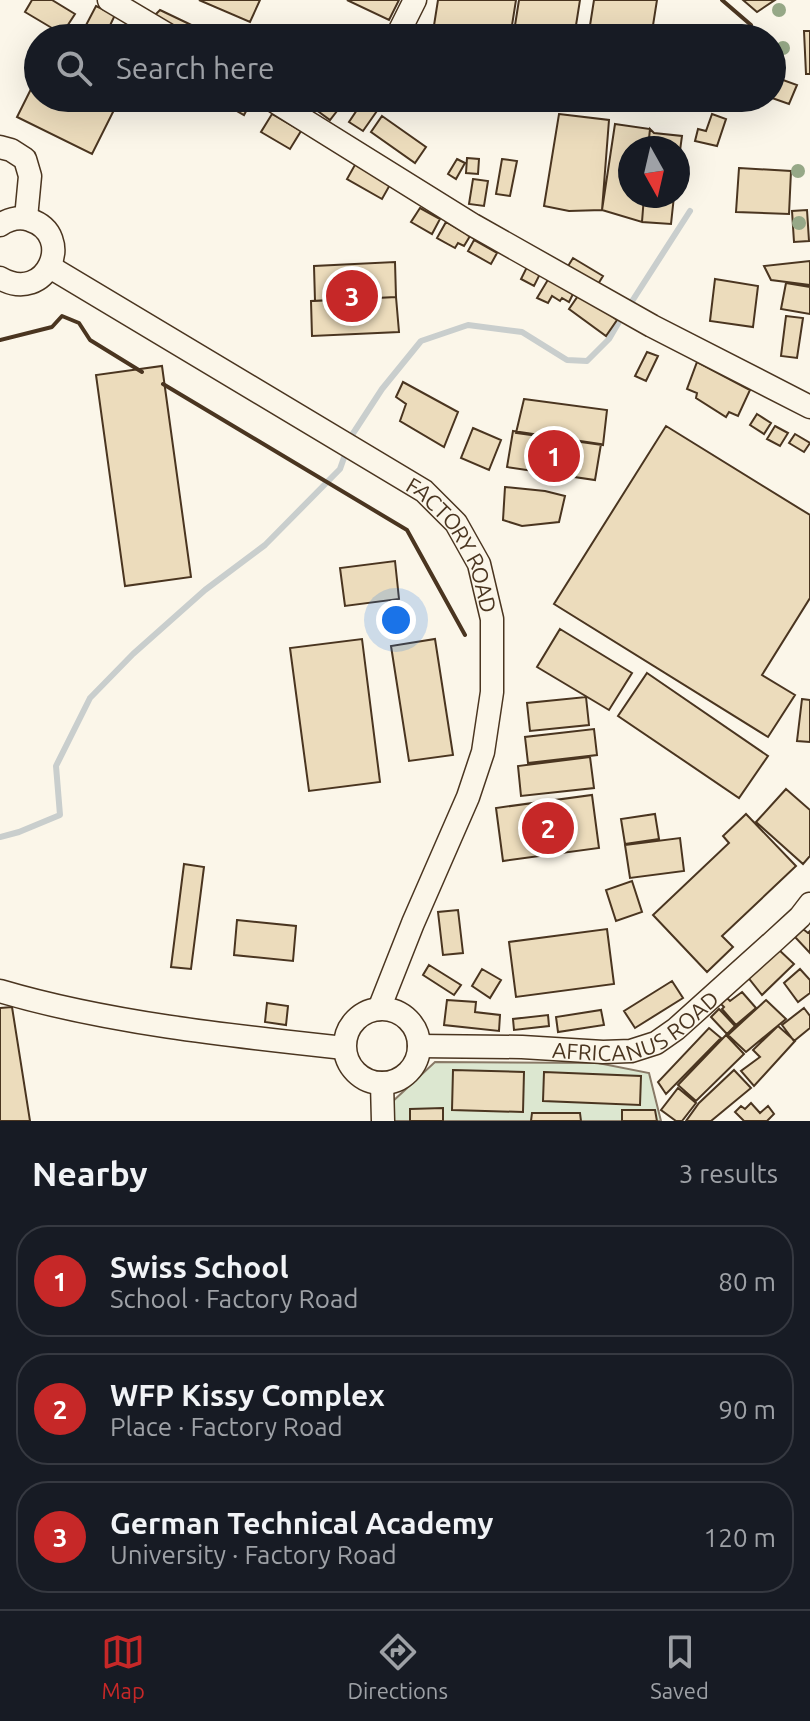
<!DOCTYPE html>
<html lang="en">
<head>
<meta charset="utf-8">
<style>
  body { margin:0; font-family:Ubuntu,sans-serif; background:#242831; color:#f1f3f6 }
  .compass { position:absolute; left:618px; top:136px; width:72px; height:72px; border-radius:50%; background:#171b24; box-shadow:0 8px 32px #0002; rotate:172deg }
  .you { position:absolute; left:396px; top:620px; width:28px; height:28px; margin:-20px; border:6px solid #fff; border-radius:50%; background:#1a73e8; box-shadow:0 0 0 12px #1a73e833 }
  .badge { display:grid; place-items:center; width:52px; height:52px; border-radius:50%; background:#c62828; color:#fff; font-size:26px; font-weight:700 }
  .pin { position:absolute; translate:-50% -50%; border:4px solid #fff; box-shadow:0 2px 8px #0006 }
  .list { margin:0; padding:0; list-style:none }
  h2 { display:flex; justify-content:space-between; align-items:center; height:104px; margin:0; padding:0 32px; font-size:34px }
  h2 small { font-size:26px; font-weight:400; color:#9ea1a6 }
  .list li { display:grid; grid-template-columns:52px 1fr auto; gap:24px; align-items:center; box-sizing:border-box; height:112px; margin:0 16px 16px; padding:0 16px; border:2px solid #363941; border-radius:32px }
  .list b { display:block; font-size:30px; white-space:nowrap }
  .list p { margin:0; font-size:26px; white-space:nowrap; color:#9ea1a6 }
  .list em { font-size:26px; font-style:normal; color:#9ea1a6 }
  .icon { flex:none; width:44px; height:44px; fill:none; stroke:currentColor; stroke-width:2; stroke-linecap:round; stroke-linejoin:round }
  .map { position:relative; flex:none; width:810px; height:1121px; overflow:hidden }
  .search { position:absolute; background:#171b24; box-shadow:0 8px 32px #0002; left:24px; right:24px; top:24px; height:88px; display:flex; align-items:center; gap:20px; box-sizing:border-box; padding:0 28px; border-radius:44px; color:#9ea1a6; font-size:30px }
  .sheet { height:488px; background:#171b24 }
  nav { display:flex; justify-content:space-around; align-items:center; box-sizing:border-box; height:112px; border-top:2px solid #363941; background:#171b24; font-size:22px; color:#9ea1a6 }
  nav a { display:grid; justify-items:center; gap:4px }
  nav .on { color:#c62828 }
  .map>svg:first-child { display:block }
</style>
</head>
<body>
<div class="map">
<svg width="810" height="1121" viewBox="0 0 810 1121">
  <rect width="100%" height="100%" fill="#fbf6e9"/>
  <path fill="#dce7d0" stroke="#887966" stroke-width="2" d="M435,1062L598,1063L649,1073L661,1121H393L391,1103Z"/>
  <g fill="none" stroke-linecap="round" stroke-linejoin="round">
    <path stroke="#c9cecd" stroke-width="6" d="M629,306L690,211
      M0,837L19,832L60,815L56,766L90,698L133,654L205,590L265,545L340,469L352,435L382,389L421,341L468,325L522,332L567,360L587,361L609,339L623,315"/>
  </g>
  <path fill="#ecdcbc" stroke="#4a3520" stroke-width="2" d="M32,0H52L75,14L62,34L25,12Z
    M199,0H260L250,22Z
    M347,0H399L389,20Z
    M438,0H516L510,38H432Z
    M519,0H580L574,38H513Z
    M594,0H657L651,38H588Z
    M743,0H775L757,12Z
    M96,6L115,15L104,38L84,29Z
    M160,10L204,31L200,38H188L152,18Z
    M804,31H810V74H806Z
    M38,75V98H120L92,154L17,117Z
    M772,76L797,85L789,104L772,98Z
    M235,98H248L252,100L244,115L230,107Z
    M365,98L379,108L363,131L349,122Z
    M321,100L337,111L330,120L315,109Z
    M272,114L301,131L290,149L261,132Z
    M559,114L609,120L602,210L569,211L544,206Z
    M712,114L726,119L717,146L695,141L698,129L706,131Z
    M382,116L426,147L415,163L371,132Z
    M615,124L650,129L648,148H630V196H644L642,222L602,210Z
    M650,129L654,133L682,136L678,165V148H648Z
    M467,158L479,159L478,174L466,173Z
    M457,159L465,163L456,179L448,174Z
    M502,159L517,161L510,196L496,194Z
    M356,163L391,183L382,199L347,179Z
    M739,168L791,171L789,214L736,212Z
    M473,179L488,181L484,206L469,204Z
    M644,196H674L671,224L642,222Z
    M420,208L440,219L432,234L411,222Z
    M807,210L809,241L794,242L792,211Z
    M446,222L470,236L464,246L458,243L455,248L437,238Z
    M474,240L497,253L491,264L468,251Z
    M573,258L603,276L595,289L565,271Z
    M810,261V285L771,280L764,266Z
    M395,262L396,297L315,301L314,266Z
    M528,265L541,272L534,286L521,279Z
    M549,278L574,292L569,302L562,298L560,301L552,296L548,303L537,298Z
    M715,279L758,286L753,327L710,321Z
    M786,283L810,287V314L781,309Z
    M580,293L617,320L606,336L569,309Z
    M396,297L399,332L312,336L311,301Z
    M786,316L803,318L797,358L781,356Z
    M647,352L658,356L646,381L635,376Z
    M697,362L750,390L738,416L729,412L726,417L696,398L697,393L687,389Z
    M162,366L191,577L125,586L96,375Z
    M403,382L458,412L444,447L400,421L406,404L396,397Z
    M524,399L607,410L603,445L516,433Z
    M757,414L771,423L764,434L750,425Z
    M666,426L810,515V598L762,675L795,695L768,737L554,604Z
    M775,426L788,433L780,446L767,439Z
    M473,428L501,440L489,470L461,458Z
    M513,431L601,444L595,480L507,467Z
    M795,434L810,443L804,452L789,443Z
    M505,487L545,491L565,496L559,522L522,526L503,520Z
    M395,561L399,599L345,606L340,568Z
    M560,629L632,673L609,710L537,667Z
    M362,639L380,782L309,791L290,648Z
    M435,639L453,755L409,761L391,646Z
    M647,673L768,756L739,798L618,716Z
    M586,697L589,725L530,731L527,703Z
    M802,699L810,700V742L797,741Z
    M594,729L597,755L528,763L525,737Z
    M590,757L594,788L521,796L518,766Z
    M786,789L810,810V856L803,864L756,822Z
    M592,795L599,848L503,861L496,808Z
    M655,814L659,839L625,844L621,819Z
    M746,814L796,866L722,936L733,947L707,972L653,915L729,843L723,836Z
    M680,838L684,871L630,878L625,845Z
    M184,864L204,867L191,969L171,967Z
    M632,881L642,912L616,921L606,890Z
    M458,910L463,953L443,955L438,912Z
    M237,920L296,926L293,961L234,955Z
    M607,929L614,984L516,997L509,942Z
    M803,929L808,933L810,931V953L795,937Z
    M777,948L794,964L762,995L747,976Z
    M429,965L461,985L454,995L423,975Z
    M482,969L501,980L490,998L472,986Z
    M800,969L810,980V993L798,1002L784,983Z
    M672,981L683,998L635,1028L624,1011Z
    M742,992L756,1008L736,1025L722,1009L724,1007L721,1004L727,998L730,1001Z
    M447,1000L476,1002L475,1012L500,1015L499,1031L444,1025Z
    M766,1000L786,1019L746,1052L728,1035Z
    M267,1003L288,1006L286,1025L265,1022Z
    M12,1007L30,1121H0V1008Z
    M804,1008L810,1016V1028L794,1041L782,1025Z
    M719,1009L735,1026L727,1034L711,1017Z
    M601,1010L604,1025L558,1032L556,1017Z
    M548,1015L549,1026L514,1030L513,1019Z
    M778,1026L795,1041L754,1086L741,1071L760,1057L753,1050Z
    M709,1028L721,1038L666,1094L658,1082Z
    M726,1035L744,1054L696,1101L678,1085Z
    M453,1070L524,1072L523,1112L452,1110Z
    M734,1070L751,1088L711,1121H686L699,1103Z
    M544,1072L641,1076L640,1105L543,1101Z
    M678,1088L696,1103L682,1121H676L661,1110Z
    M751,1103L760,1113L768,1106L774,1114L767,1121H744L735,1112L741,1106L745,1109Z
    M443,1108V1121H410V1109Z
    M622,1110H655L657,1121H622Z
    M532,1113H580L581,1121H531Z"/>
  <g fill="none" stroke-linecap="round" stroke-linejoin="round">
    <g stroke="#4a3520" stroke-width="25">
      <g id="minor">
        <path d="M109,0L173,38"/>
        <path d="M399,32L415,0"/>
        <path d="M269,98L473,225L652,326L810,407"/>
        <path d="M0,147L11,150L25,159L30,176L26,218"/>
        <path d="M0,225C9,219 19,216 30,220C76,235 47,305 0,278"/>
        <path id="s1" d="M50,267L424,491L456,523L479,564L492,619V692L483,752L468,797L413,923L379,1009"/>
        <path d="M0,991C108,1023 232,1036 344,1048"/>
        <circle cx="382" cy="1046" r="37"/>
        <path id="s2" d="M419,1046L522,1047L603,1052L631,1051L656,1043L676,1029L775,940L800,917L810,904"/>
        <path d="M382,1083L383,1121"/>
      </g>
    </g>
    <use href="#minor" stroke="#fbf6e9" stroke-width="22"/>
    <path stroke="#4a3520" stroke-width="4" d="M722,0L751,25
      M0,340L52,327L62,316L79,323L90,340L142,372
      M163,384L407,530L465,635"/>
  </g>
  <g fill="#96a887">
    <circle cx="779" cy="10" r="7"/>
    <circle cx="783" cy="48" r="7"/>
    <circle cx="798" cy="171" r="7"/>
    <circle cx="799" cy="223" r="7"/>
  </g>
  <g text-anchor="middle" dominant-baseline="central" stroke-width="6" stroke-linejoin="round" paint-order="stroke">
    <g font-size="22" fill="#4a3520" stroke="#fbf6e9">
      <text stroke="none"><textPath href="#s1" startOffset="498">FACTORY ROAD</textPath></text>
      <text stroke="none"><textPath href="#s2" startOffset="224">AFRICANUS ROAD</textPath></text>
    </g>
  </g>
</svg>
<svg class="compass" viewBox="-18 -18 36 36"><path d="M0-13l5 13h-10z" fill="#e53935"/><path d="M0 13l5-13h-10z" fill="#9ea1a6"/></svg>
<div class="you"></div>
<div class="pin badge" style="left:554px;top:456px">1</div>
<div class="pin badge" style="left:548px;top:828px">2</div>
<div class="pin badge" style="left:352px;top:296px">3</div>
<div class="search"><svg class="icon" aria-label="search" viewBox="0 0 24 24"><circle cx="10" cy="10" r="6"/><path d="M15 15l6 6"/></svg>Search here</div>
</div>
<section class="sheet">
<h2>Nearby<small>3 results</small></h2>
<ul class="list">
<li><span class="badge">1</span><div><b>Swiss School</b><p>School · Factory Road</p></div><em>80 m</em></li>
<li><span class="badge">2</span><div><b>WFP Kissy Complex</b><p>Place · Factory Road</p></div><em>90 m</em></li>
<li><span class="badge">3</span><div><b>German Technical Academy</b><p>University · Factory Road</p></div><em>120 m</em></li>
</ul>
</section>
<nav>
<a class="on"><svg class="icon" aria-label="map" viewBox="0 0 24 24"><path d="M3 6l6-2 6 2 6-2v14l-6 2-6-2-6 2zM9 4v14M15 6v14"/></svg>Map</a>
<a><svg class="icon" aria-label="directions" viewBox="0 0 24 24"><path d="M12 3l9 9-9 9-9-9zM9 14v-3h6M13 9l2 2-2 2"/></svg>Directions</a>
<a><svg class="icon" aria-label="saved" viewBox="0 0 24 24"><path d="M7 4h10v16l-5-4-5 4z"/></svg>Saved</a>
</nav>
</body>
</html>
